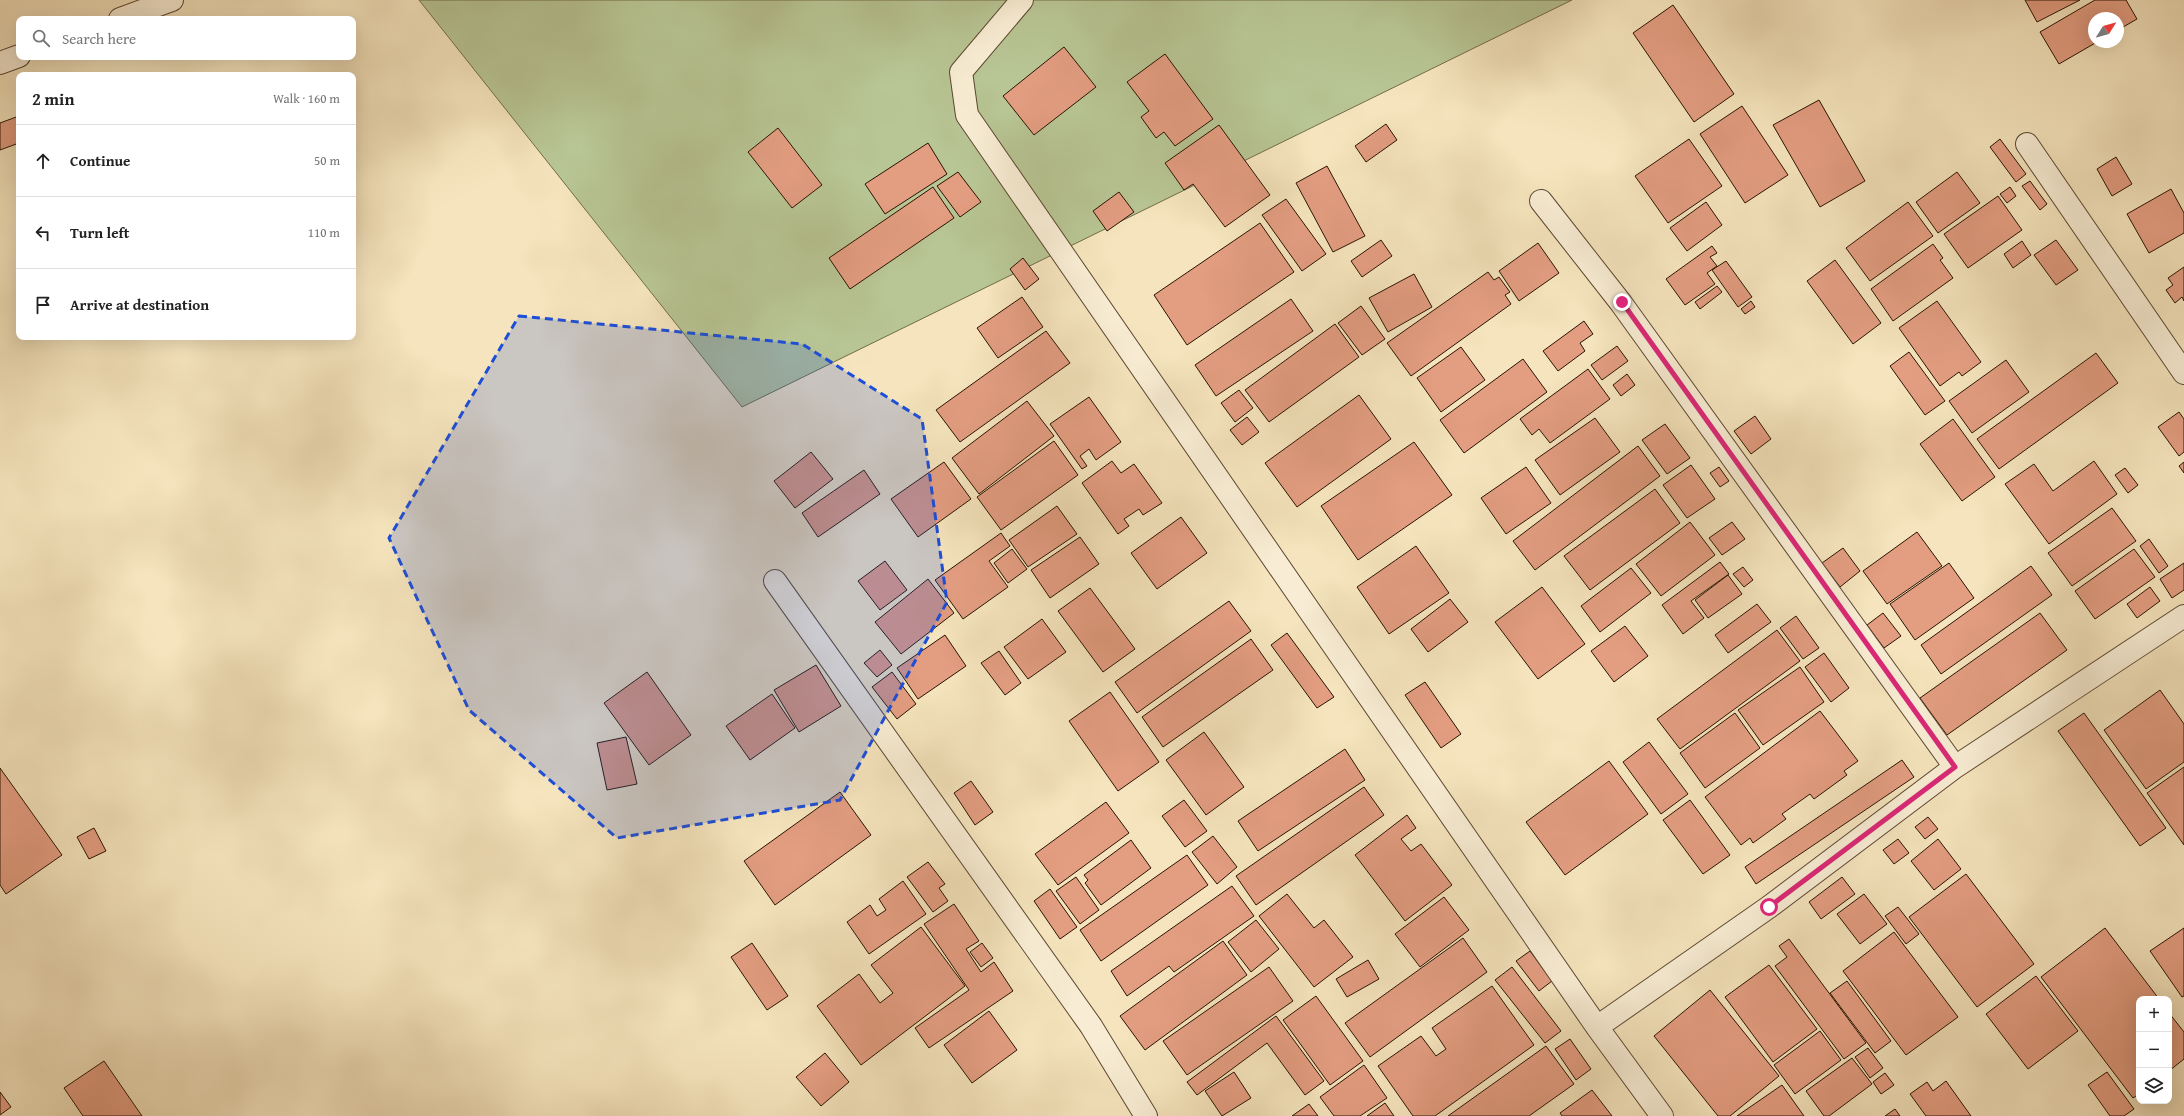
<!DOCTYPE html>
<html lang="en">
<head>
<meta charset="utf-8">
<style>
  body { margin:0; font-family:"Gentium Book Plus",serif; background:#f2f2f2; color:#222 }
  .controls { position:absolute; right:12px; bottom:12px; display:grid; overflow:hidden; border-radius:8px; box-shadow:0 4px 16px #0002 }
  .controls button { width:36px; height:36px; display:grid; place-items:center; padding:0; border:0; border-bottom:1px solid #e0e0e0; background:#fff; color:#222; font:20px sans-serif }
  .compass { position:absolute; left:2088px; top:12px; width:36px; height:36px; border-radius:50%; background:#fff; box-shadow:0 4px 16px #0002; rotate:53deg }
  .stop { position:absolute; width:12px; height:12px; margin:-9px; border:3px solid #db2777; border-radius:50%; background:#fff }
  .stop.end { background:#db2777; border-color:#fff; box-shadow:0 1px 4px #0008 }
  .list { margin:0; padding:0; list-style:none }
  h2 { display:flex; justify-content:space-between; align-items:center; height:52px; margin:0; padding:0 16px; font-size:17px }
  h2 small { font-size:13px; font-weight:400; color:#767676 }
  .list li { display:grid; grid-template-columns:26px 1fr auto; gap:12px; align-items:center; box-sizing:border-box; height:72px; padding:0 16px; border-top:1px solid #e0e0e0 }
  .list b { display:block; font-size:15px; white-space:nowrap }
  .list em { font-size:13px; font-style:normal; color:#767676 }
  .icon { flex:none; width:22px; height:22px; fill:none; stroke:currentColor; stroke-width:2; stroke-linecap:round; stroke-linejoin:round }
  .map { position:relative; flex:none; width:2184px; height:1116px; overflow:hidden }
  .search { position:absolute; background:#fff; box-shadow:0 4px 16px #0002; left:16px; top:16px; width:340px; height:44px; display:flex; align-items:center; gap:10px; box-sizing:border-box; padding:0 14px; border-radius:8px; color:#767676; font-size:15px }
  .panel { position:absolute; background:#fff; box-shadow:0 4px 16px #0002; left:16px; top:72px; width:340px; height:268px; border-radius:8px }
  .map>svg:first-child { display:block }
</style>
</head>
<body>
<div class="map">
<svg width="2184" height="1116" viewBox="0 0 2184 1116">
  <rect width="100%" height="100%" fill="#f5e4bd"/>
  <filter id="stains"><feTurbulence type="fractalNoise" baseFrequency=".005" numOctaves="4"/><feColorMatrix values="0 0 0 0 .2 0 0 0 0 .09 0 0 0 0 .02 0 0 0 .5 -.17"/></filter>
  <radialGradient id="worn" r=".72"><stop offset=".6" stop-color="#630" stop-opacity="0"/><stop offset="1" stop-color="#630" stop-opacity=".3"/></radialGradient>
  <path fill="#b8c594" stroke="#716c4a" d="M419,0H1572L742,407Z"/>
  <path fill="#e39d81" stroke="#2a1401" d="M2025,0H2080L2037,22Z
    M2095,0H2126L2137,19L2118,30V18H2094V42H2097L2059,64L2040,32Z
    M1673,5L1734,94L1694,122L1633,33Z
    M1064,47L1096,87L1034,135L1003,96Z
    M1165,54L1213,119L1175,146L1164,132L1156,138L1141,117L1149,111L1127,82Z
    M1819,100L1865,181L1820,207L1773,125Z
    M1742,106L1788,175L1745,203L1700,134Z
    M19,116V143L0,150V123Z
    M1386,124L1397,140L1366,162L1355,146Z
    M1219,125L1270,195L1225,227L1193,184L1184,190L1165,163Z
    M778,128L822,185L792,208L748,152Z
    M1689,139L1722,186L1668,223L1635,176Z
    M2000,139L2026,174L2016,182L1990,147Z
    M928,143L947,174L885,214L865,184Z
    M2116,157L2132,184L2112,196L2097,169Z
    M1327,166L1365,236L1333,252L1296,183Z
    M958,172L981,202L960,217L937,186Z
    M1957,172L1980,203L1938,233L1916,202Z
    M2030,181L2047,204L2040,210L2022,186Z
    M933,187L954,218L850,289L829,258Z
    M2010,187L2016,196L2007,203L2000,194Z
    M2171,189L2184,213V233L2149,253L2127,214Z
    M1119,192L1134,212L1107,231L1093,211Z
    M1998,196L2022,230L1968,268L1944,234Z
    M1286,199L1326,254L1302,271L1262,215Z
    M1706,202L1722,225L1687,251L1670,228Z
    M1908,202L1933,236L1870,281L1846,248Z
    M1260,223L1294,272L1187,345L1154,295Z
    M1381,240L1392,256L1362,277L1351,261Z
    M2056,240L2078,270L2056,285L2034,255Z
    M2022,241L2031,255L2013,268L2004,254Z
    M1538,243L1559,273L1519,301L1499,271Z
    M1933,244L1943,258L1940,260L1953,278L1893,321L1871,289Z
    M1712,246L1717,253L1710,257L1717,266L1707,273L1715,284L1685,305L1666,279Z
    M1023,258L1039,279L1025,290L1010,269Z
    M1835,260L1881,323L1853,344L1807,281Z
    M1726,261L1752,297L1738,307L1712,270Z
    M2184,267V301L2182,297L2175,303L2166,290L2173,285L2168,278Z
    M1488,272L1494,280L1499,277L1510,292L1505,295L1511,304L1411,376L1387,343Z
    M1414,274L1432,307L1388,332L1369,298Z
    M1717,286L1722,292L1700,309L1695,302Z
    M1022,297L1043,327L998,358L977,328Z
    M1291,299L1313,331L1216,396L1195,365Z
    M1751,301L1755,307L1745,314L1741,309Z
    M1937,301L1981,362L1962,376L1959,372L1940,386L1899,328Z
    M1361,306L1385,339L1362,355L1338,323Z
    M1584,321L1593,334L1580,343L1585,351L1558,371L1543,351Z
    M1335,324L1359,357L1269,422L1245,390Z
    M1046,331L1070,363L960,442L936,410Z
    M1617,346L1628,361L1602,380L1591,365Z
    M1461,347L1485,380L1441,412L1417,378Z
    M1909,352L1945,401L1925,415L1890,366Z
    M2096,353L2118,383L1999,469L1977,439Z
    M1523,359L1547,392L1464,453L1440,420Z
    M2006,360L2029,392L1972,433L1949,401Z
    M1588,369L1610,399L1550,443L1539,429L1532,435L1520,419Z
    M1627,374L1635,385L1621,396L1613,385Z
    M1239,390L1253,408L1235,422L1221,403Z
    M1359,395L1391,439L1297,507L1265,463Z
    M1089,397L1121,442L1096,460L1089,449L1080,456L1087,466L1082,469L1050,424Z
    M1027,401L1054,436L979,494L952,458Z
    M2179,412L2184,419V452L2179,456L2158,427Z
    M1755,416L1771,439L1751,454L1734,431Z
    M1247,417L1259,432L1242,445L1230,430Z
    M1595,418L1620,452L1560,495L1535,460Z
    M1953,419L1995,477L1962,501L1920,444Z
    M1665,424L1690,458L1667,474L1642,440Z
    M1054,441L1078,475L1001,530L977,497Z
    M1414,442L1452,495L1358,560L1321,506Z
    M1638,446L1660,476L1535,570L1513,541Z
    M811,452L833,479L795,508L774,481Z
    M1112,461L1121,473L1134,464L1162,503L1143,515L1139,509L1124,519L1129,526L1118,534L1082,483Z
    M2094,461L2117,494L2049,544L2005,484L2034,464L2053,491Z
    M944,462L971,499L918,537L891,499Z
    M2184,462V473L2179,466Z
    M1691,465L1715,499L1687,518L1663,485Z
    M1526,467L1551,503L1506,534L1481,498Z
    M1719,467L1729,481L1720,487L1710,473Z
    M2125,468L2138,485L2128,493L2115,475Z
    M864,470L880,494L818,537L802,513Z
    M1655,489L1680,523L1590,590L1564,556Z
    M1057,506L1077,534L1028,567L1009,540Z
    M2112,508L2136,541L2072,586L2048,553Z
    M1181,517L1207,553L1157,589L1131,553Z
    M1690,522L1715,555L1661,596L1636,564Z
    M1732,522L1745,539L1722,555L1709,538Z
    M1917,532L1942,566L1887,604L1863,571Z
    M1001,533L1010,546L989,561L1008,587L963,619L935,580Z
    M1080,537L1099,564L1050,598L1031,570Z
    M2149,539L2168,566L2159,573L2140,546Z
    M1416,546L1449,593L1389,634L1357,587Z
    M1843,548L1860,571L1840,587L1822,563Z
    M1012,549L1027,569L1008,583L994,563Z
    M2134,549L2155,577L2095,619L2075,591Z
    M885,561L907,590L880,610L858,581Z
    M1720,562L1729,574L1691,601L1704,618L1683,634L1662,605Z
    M1949,563L1974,598L1915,640L1890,604Z
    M2184,563V590L2172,598L2160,579Z
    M2031,566L2052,595L1941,674L1921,645Z
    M1743,567L1753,580L1744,587L1733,574Z
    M1631,568L1651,593L1600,632L1581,606Z
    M1728,575L1742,594L1708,618L1695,600Z
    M928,579L954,613L901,654L875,622Z
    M1542,587L1585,644L1538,679L1495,622Z
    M2150,587L2160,601L2137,618L2127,604Z
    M1090,588L1135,649L1103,672L1058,611Z
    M1450,599L1468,622L1428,652L1411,629Z
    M1229,601L1251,631L1137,713L1115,682Z
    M1757,604L1771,622L1728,653L1715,635Z
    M1883,613L1901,636L1884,648L1867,625Z
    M2040,613L2067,650L1947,735L1920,698Z
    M1796,616L1819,648L1803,659L1780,628Z
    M1042,619L1066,652L1028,679L1004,647Z
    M1625,626L1648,656L1614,682L1591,651Z
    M1777,630L1800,661L1680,749L1657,719Z
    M1287,633L1334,697L1317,708L1271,645Z
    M945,635L966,666L918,699L897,668Z
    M1251,639L1273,670L1163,747L1142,717Z
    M880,650L892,665L877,677L864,663Z
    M999,651L1021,683L1005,695L981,663Z
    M1824,653L1849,688L1831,702L1805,667Z
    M816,665L841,706L799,732L774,690Z
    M1800,667L1824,702L1763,745L1738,710Z
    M647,672L691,735L649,765L604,703Z
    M892,672L916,704L897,719L872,687Z
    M1425,682L1461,734L1441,748L1405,695Z
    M2160,690L2184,724V762L2146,789L2104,730Z
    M1110,692L1159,762L1118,791L1069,721Z
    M772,694L795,728L750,760L726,726Z
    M1820,711L1858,761L1844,771L1847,775L1814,799L1810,794L1782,814L1786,819L1753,843L1750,838L1741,845L1705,797Z
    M1735,713L1760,748L1705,788L1680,753Z
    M2084,713L2166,828L2140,846L2058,731Z
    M1204,732L1244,787L1206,815L1166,760Z
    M626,737L637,784L607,790L597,743Z
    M1649,742L1688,794L1661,814L1623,762Z
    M1345,749L1365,780L1258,851L1238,821Z
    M1902,760L1914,777L1756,884L1745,867Z
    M1609,761L1648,814L1565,875L1526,822Z
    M2184,767V845L2147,793Z
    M0,768L62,855L6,894L0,885Z
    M971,781L993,812L975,825L954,793Z
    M1364,787L1384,815L1256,905L1236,876Z
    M840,792L871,835L775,905L744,861Z
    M1184,800L1207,831L1185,847L1162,816Z
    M1690,800L1730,855L1703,874L1663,820Z
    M1106,802L1129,833L1058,885L1035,854Z
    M1407,815L1416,828L1401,839L1411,851L1421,844L1452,885L1405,921L1355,855Z
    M1928,817L1938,829L1925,839L1915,827Z
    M94,828L106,851L89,859L77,837Z
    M1213,836L1237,867L1217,884L1192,852Z
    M1898,839L1909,853L1894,864L1883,850Z
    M1938,839L1961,869L1934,890L1911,861Z
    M1131,840L1151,868L1101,905L1085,883L1088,880L1084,875Z
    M1187,855L1208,885L1101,961L1080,930Z
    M928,862L945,884L939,888L948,901L933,912L907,877Z
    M1966,874L2034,964L1977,1007L1909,917Z
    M1076,877L1099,910L1080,924L1056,891Z
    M1842,877L1855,894L1821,919L1809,902Z
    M903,881L926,914L869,954L847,922L870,905L877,916L886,910L879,899Z
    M1232,886L1254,916L1174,972L1169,966L1127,996L1111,971Z
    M1050,889L1077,927L1060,939L1034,901Z
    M1287,894L1314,928L1324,920L1353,957L1314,987L1259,916Z
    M1864,894L1887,924L1860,944L1837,914Z
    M1444,897L1469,930L1420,967L1395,934Z
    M954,904L979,941L966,949L981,972L994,962L1013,991L929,1048L915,1028L969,990L924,924Z
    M1898,907L1919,934L1906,944L1885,916Z
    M1256,920L1279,949L1251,972L1228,942Z
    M921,927L965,986L861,1065L817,1006L859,974L880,1003L893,993L871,965Z
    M2105,928L2159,999H2139V1094L2133,1098L2041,977Z
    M2184,928V996L2182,997L2150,951Z
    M1894,932L1958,1017L1906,1055L1843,971Z
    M1463,938L1487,972L1370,1057L1345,1023Z
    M1789,939L1866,1043L1844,1059L1775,966L1787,957L1779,946Z
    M1223,941L1247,975L1145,1050L1120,1016Z
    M752,943L788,996L767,1010L731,957Z
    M982,943L993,958L981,967L970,952Z
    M1530,951L1552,981L1539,991L1516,961Z
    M1368,960L1379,979L1347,997L1336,979Z
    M1769,965L1817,1029L1773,1062L1725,997Z
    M1269,967L1293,1001L1187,1075L1163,1041Z
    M1512,967L1561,1031L1545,1043L1495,980Z
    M2036,976L2078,1031L2028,1069L1986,1014Z
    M1847,981L1891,1041L1875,1053L1830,993Z
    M1492,986L1534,1045L1435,1116H1413L1378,1066L1421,1036L1436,1056L1446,1049L1432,1028Z
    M1710,990L1779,1076L1730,1116H1718L1654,1036Z
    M1316,996L1363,1061L1330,1085L1283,1020Z
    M989,1011L1017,1050L972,1083L944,1045Z
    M2169,1013L2184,1032V1059L2169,1071Z
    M1276,1016L1324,1081L1305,1095L1267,1043L1197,1095L1187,1082Z
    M1820,1031L1841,1060L1795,1094L1774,1065Z
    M1570,1039L1591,1069L1576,1080L1555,1049Z
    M1546,1046L1574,1084L1529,1116H1448Z
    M1868,1048L1883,1068L1870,1078L1855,1057Z
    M825,1053L849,1082L821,1106L796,1077Z
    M1852,1058L1872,1084L1829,1116H1824L1806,1091Z
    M104,1061L142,1116H83L64,1088Z
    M1364,1065L1387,1098L1360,1116H1334L1320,1097Z
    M1234,1072L1251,1098L1222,1116L1205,1091Z
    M2107,1072L2134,1109L2124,1116H2110L2088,1085Z
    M1885,1073L1894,1085L1881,1094L1873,1082Z
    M1946,1081L1971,1116H1926L1910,1094L1927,1082L1933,1091Z
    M1782,1085L1804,1116H1737Z
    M1592,1090L1612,1116H1562L1560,1113Z
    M0,1092L11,1107L0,1115Z
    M1385,1103L1394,1116H1367Z
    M1309,1104L1318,1116H1292Z
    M1895,1109L1900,1116H1885Z"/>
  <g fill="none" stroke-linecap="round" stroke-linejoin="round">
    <g stroke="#5d4830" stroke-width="24">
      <path id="minor" d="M1022,0L961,72L967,115L1597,1027L1662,1116
        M120,19L172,0
        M0,63L19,56
        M2027,144L2184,373
        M1541,201L1621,303L1955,767
        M775,581L1091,1026L1146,1116
        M1597,1027L1769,907L1955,767L2184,616"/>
    </g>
    <use href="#minor" stroke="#f8edd4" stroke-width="22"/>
  </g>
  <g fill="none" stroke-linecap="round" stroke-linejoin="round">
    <path stroke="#db2777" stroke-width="5" d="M1622,302L1955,767L1769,907"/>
  </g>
  <path fill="#1d4ed8" fill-opacity="0.2" stroke="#1d4ed8" stroke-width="3" stroke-dasharray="8 5" stroke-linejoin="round" d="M519,316L802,344L922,419L947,602L840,800L617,838L469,710L389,538Z"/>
  <rect width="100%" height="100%" filter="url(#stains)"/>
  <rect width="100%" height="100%" fill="url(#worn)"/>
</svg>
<div class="controls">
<button>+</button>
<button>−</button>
<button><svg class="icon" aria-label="layers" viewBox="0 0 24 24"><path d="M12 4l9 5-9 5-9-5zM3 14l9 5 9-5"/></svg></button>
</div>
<svg class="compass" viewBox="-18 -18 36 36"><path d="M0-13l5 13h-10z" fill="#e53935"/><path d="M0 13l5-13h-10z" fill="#767676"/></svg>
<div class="stop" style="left:1769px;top:907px"></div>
<div class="stop end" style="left:1622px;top:302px"></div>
<div class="search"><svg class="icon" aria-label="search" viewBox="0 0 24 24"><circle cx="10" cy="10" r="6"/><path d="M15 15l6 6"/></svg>Search here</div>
<section class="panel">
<h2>2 min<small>Walk · 160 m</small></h2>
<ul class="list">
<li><svg class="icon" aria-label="ahead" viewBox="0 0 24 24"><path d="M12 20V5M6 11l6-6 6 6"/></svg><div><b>Continue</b></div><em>50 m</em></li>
<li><svg class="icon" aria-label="left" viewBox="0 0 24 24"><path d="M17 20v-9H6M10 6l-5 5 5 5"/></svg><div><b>Turn left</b></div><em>110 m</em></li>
<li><svg class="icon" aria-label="arrive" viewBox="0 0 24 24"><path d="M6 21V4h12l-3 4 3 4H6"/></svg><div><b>Arrive at destination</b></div></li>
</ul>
</section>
</div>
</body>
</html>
